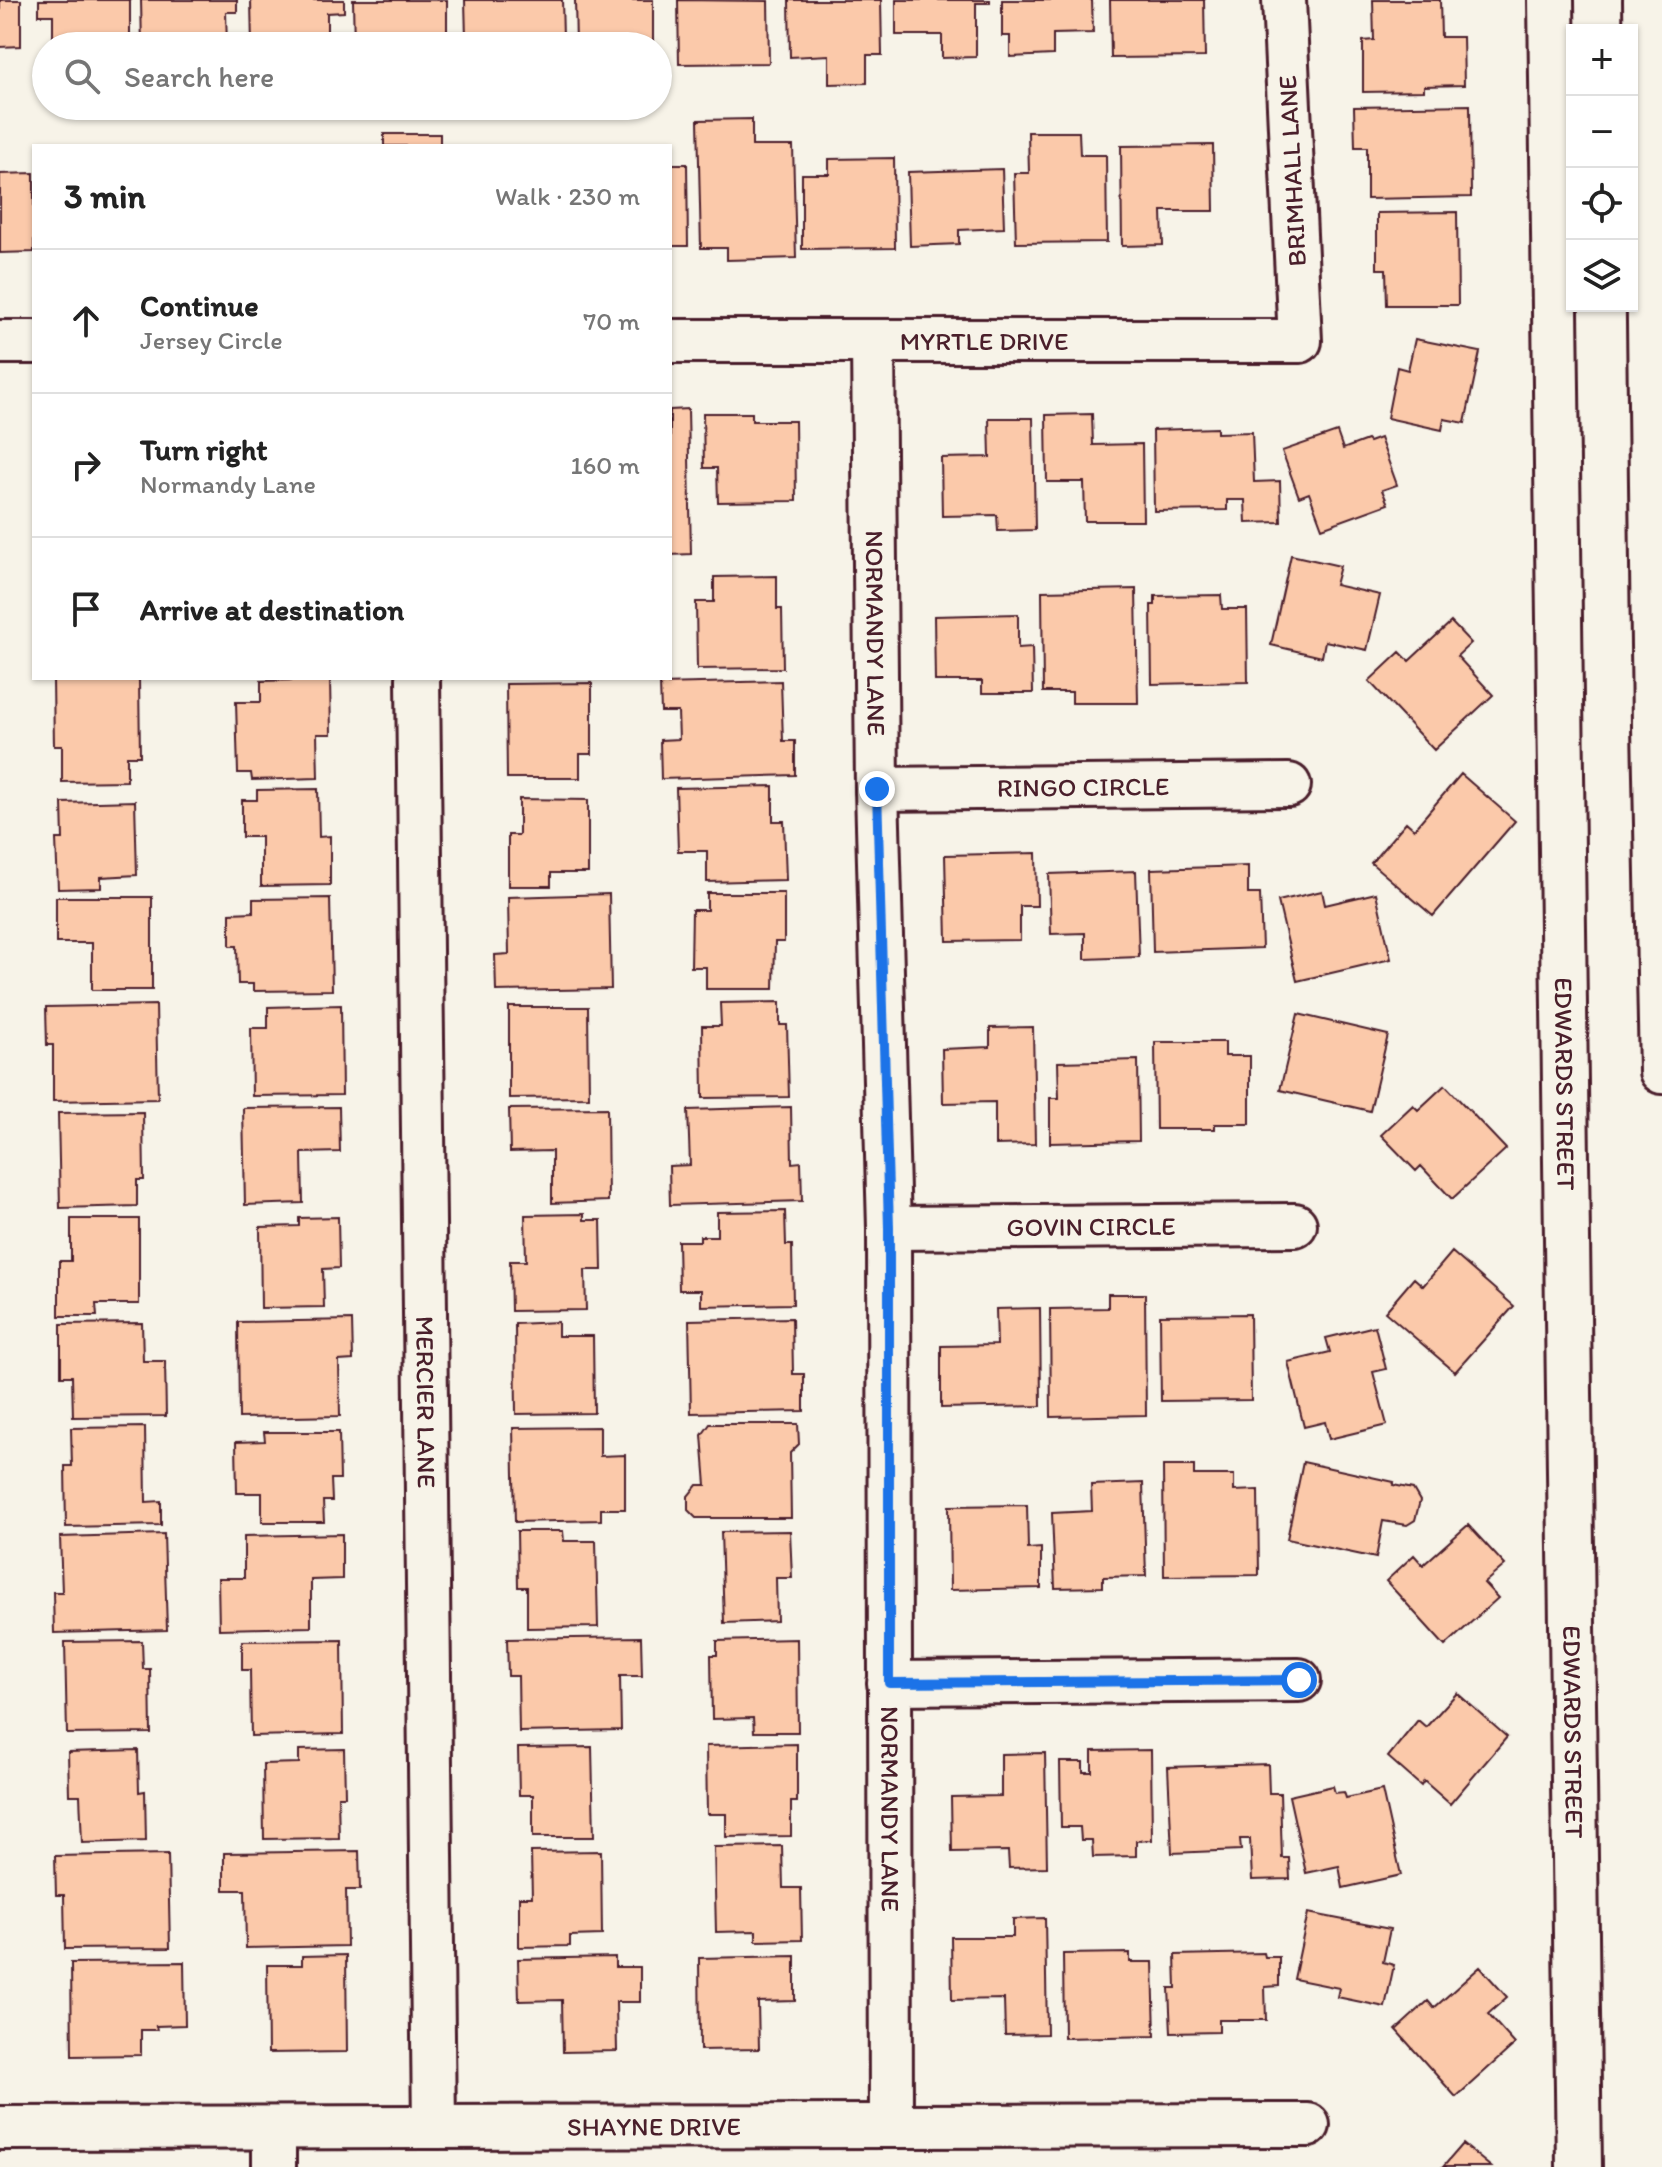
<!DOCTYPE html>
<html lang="en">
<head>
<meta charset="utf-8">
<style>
  body { margin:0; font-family:Itim,sans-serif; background:#f6f6f6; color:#222 }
  .controls { position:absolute; right:24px; top:24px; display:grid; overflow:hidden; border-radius:0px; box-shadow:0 2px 6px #0004 }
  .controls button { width:72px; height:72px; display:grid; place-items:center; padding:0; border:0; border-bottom:2px solid #e0e0e0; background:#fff; color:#222; font:40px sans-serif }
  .stop { position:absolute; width:24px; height:24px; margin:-18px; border:6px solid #1a73e8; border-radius:50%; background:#fff }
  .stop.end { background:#1a73e8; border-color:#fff; box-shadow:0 2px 8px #0008 }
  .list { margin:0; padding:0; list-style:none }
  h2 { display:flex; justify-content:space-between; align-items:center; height:104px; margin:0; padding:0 32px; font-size:34px }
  h2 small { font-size:26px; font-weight:400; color:#767676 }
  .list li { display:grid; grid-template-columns:52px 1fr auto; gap:24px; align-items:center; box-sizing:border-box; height:144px; padding:0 32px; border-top:2px solid #e0e0e0 }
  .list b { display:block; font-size:30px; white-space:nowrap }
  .list p { margin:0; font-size:26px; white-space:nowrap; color:#767676 }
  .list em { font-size:26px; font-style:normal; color:#767676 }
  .icon { flex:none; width:44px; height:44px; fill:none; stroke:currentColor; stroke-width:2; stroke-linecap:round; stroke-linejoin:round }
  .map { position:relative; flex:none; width:1662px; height:2167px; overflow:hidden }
  .search { position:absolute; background:#fff; box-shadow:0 2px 6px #0004; left:32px; top:32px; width:640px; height:88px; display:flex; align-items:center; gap:20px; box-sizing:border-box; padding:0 28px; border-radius:44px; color:#767676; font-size:30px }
  .panel { position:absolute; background:#fff; box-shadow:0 2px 6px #0004; left:32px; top:144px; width:640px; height:536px; border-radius:0px }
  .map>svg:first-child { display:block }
</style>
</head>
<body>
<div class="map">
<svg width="1662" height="2167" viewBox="0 0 1662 2167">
  <rect width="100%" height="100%" fill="#f7f3e8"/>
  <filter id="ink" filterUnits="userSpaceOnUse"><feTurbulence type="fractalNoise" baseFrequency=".0125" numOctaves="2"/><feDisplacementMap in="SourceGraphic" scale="16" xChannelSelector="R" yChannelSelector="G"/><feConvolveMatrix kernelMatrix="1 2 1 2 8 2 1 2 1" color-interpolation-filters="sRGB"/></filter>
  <g filter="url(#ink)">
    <path fill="#fbc9aa" stroke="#4a1f2b" stroke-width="2" d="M0,0H21V46L0,47Z
      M39,0H130V46H53V15H39Z
      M141,0H237V12H226L227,46H142Z
      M251,0H344V12L327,13V46H252Z
      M353,0H447V32L433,33V46H404L403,38H389V46H354Z
      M465,0H562L563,37L466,38Z
      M575,0H653V43L576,44Z
      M678,0L768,1L769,63L679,64Z
      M789,0H881L882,55H867V83L829,84V55L790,57Z
      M896,0H990V3H976V57L942,58V35H896Z
      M1002,0H1092L1093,33L1053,34V55L1010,57V36H1002Z
      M1110,0H1204L1205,57L1111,58Z
      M1373,0H1440L1441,37H1463L1464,85L1424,86V91L1363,92V41L1374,40Z
      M1470,105L1471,197L1367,199V147H1355L1354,107Z
      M752,119V146H793L796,258L727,260V248H701L698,120Z
      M1028,132H1079L1080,155H1106L1107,242L1016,243L1014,173H1029Z
      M384,134H440V146H384Z
      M1213,145L1214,211H1162L1163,245L1122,246L1121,146Z
      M894,158L895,248L802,249V174H829V159Z
      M670,164H687L688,246H670Z
      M1002,169L1004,228L959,230V244L910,246L908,172Z
      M34,173V252L0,253V174Z
      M1457,212L1458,305H1387L1386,269H1377V213Z
      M1415,339L1480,352L1465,423L1444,419L1442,430L1387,418L1397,367L1408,370Z
      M688,409L691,554L670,555V410Z
      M703,413H752V421H795L796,501L718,502L717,468H704Z
      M1092,414L1093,445L1142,444L1143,521H1085L1084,482H1047L1046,415Z
      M989,418H1033L1035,530L998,531L997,515L942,516L941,458L990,457Z
      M1217,428V433L1252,432L1254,482L1280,481L1281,522L1246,523L1245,500H1227V510L1154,511L1153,430Z
      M1337,432L1343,449L1367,440L1369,442L1380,438L1397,485L1382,490L1388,504L1322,528L1309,493L1299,497L1282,451Z
      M1291,555L1340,566L1335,585L1380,595L1367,650L1325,641L1322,657L1271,645Z
      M777,576V609H782L783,668L697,669L696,602H714V577Z
      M1136,589L1138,703H1072V692H1043L1042,591Z
      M1221,595L1222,609H1247L1248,682L1152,684L1151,605H1155V596Z
      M1018,614V648L1032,647L1033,693H982V681H935L934,616Z
      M1451,622L1471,643L1457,656L1493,695L1434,750L1369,681L1400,652L1409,661Z
      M139,679L140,756H127V781L62,782V746H54L53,680Z
      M330,679L331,734H317L318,778L252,780L251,773H238L236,702H261V681Z
      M781,681L783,741H795V775L661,779L660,740L679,739L678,712H661L660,684Z
      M592,683V754H580V778H507L506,684Z
      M1461,774L1515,821L1433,916L1371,863L1406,822L1414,829Z
      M773,786V821H784L786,880L707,882V851H678L676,788Z
      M318,789L319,837L330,836V885L261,886V837H242V800H257V790Z
      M519,799L588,800V873H551V886H508V835H519Z
      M135,801L137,875L101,877V888L58,889L56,839H63L62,803Z
      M1036,853L1037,906H1020V940L947,941L945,855Z
      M1248,866V894H1260L1262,948L1153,952L1151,869Z
      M1136,871L1139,957L1085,959V933L1051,934L1049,874Z
      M1322,891L1325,905L1376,893L1391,959L1297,981L1278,901Z
      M707,893H784V942H775L774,989H706V967H691L692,910H707Z
      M609,894L611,989L496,991L495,955L509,954L508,897Z
      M56,897H152V990H92V943H56Z
      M330,898L332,990L253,991V984H238L237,946H230V913L253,912V899Z
      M780,1002V1025H787L789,1097L703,1098L702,1026H721L720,1003Z
      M156,1005L158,1099L53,1101V1045H47L46,1007Z
      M341,1005L342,1095L252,1096L251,1028H268V1007Z
      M509,1007H588L589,1097L509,1098Z
      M1298,1014L1388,1035L1370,1111L1280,1090Z
      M1033,1027L1035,1144L995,1145V1102L943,1103L942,1049L990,1047V1028Z
      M1155,1042H1225V1056H1250V1124H1215V1129H1156Z
      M1138,1060L1139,1141L1050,1143V1098H1059L1058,1062Z
      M1445,1085L1506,1149L1452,1199L1421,1166L1416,1171L1381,1135L1413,1105L1418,1110Z
      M339,1107L340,1152L302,1153L303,1203L245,1205L243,1108Z
      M791,1107L792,1163L801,1162L802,1201L670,1205L669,1166L690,1165L688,1110Z
      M607,1108L608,1201L552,1203V1151L510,1152L509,1109Z
      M143,1112L144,1180H137V1206L60,1208L58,1113Z
      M785,1211L786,1245H792L793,1304L701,1306V1290H679L678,1241H700V1236H717V1212Z
      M584,1214V1220H601L602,1270H585L586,1310L511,1311L510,1261H526L525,1215Z
      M338,1217L339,1268L323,1269L324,1307L261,1308L260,1227L299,1226V1218Z
      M71,1219H139V1304H96L97,1316H59V1261H71Z
      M1452,1252L1514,1306L1455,1372L1385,1312L1414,1278L1423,1286Z
      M1108,1294H1145L1146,1415L1051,1417L1050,1309L1108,1308Z
      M1040,1308L1041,1406L941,1408V1346L997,1345L996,1309Z
      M1250,1314L1251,1400L1161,1401L1160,1315Z
      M792,1318L793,1374H804V1411L691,1413L689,1320Z
      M352,1320L353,1360L339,1361L340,1416L239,1418L238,1322Z
      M558,1322V1336H593L594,1413L516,1414L515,1324Z
      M142,1323L143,1361H165L166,1416L73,1417L72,1376H61V1324Z
      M1375,1326L1386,1369L1373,1372L1387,1425L1329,1439L1325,1422L1304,1427L1288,1362L1330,1352L1326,1338Z
      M710,1424H798L799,1444L790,1453L791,1518H696L688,1510V1496L697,1485H706L702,1435Z
      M145,1427L146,1502L161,1501V1525L66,1527L65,1466H72L71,1428Z
      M600,1427V1456L625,1455V1509H601V1520L515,1522L513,1428Z
      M264,1432H339L340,1479H331L332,1501H323L324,1522H262V1493H237L236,1442L265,1441Z
      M1303,1462L1394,1482L1393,1485L1413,1489L1420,1501L1415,1520L1407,1525L1383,1521L1376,1558L1287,1539Z
      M1163,1466H1194V1475H1234V1491L1258,1490L1259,1575L1164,1576Z
      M1143,1483L1146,1576L1103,1577V1587L1055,1588L1052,1513L1092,1511L1091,1485Z
      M1027,1505L1028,1549L1041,1548V1588L950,1590L949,1506Z
      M1468,1525L1505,1565L1484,1583L1498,1598L1445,1646L1386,1581L1414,1555L1423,1565Z
      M517,1531H563L564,1541H596L598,1627L527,1628V1587H518Z
      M790,1531L792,1578H776L777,1621L724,1623L721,1532Z
      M164,1534L167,1630L54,1633L53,1592H62L60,1537Z
      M342,1534V1579L311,1580V1627L219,1629L218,1578H244V1536Z
      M641,1637L642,1676H620L621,1730L519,1732L518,1676H508L507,1639Z
      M797,1639L798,1732H754L753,1718L712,1719L711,1655H717V1641Z
      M342,1640L343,1734L251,1736L250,1670H242V1641Z
      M142,1641L143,1669H150L151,1733L67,1734L65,1642Z
      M1457,1693L1507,1737L1450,1804L1424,1781L1421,1786L1388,1757L1418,1720L1426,1727Z
      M797,1744V1802H791V1836L726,1837V1814H707L706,1746Z
      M592,1747L594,1837H533V1795H519L518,1748Z
      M344,1749L345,1796H338L339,1838L264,1839L263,1764L299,1763V1750Z
      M138,1750L139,1792L145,1791L146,1841L82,1843L80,1795H69L68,1752Z
      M1151,1750L1152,1840L1136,1841V1856L1093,1857L1092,1840H1081L1080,1827H1061L1060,1762H1083V1772H1092V1751Z
      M1045,1753L1047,1867L1009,1868L1008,1851L952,1852L951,1797L1001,1796V1754Z
      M1268,1764L1269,1793H1280L1282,1858H1289L1290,1879L1252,1880L1250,1839H1240L1241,1850L1172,1853L1168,1767Z
      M1333,1786L1335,1793L1344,1792L1346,1798L1382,1790L1401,1875L1343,1888L1339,1866L1306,1873L1289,1796Z
      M782,1846L783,1888H801L802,1940L756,1941V1931L716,1932L714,1847Z
      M359,1851L360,1890H346L347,1946L246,1948L245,1890H224V1853Z
      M601,1851L602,1935L570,1936V1946L519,1947V1897H532L531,1852Z
      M168,1854L170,1948L65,1949L64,1895H56L55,1856Z
      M1308,1913L1390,1929L1383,1962L1394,1965L1385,2007L1337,1997L1339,1988L1294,1979Z
      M1045,1918L1047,2034L1005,2035L1004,1999L952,2000L951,1937H1013V1919Z
      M1130,1953V1962H1153L1155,2036L1064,2038L1063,1954Z
      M1264,1953L1265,1957H1279V1986L1265,1987L1266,2020H1219V2032L1171,2033L1169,1988H1176L1175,1955Z
      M346,1955L347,2052L268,2053L267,1965H302V1956Z
      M795,1956V2001L758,2002L759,2049L700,2050L699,1958Z
      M615,1957V1967H640V2002H616L617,2051L563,2052L562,2000L519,2001L518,1959Z
      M184,1962L185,2025L156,2026L157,2030H141V2055L72,2056L71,1963Z
      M1480,1967L1507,1997L1488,2014L1515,2044L1456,2097L1396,2030L1428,2001L1434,2008Z
      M1463,2144L1491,2167H1443Z"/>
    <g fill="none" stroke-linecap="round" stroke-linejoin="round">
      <g stroke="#4a1f2b" stroke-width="48">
        <g id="street">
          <path id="s1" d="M670,341H1300L1284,0"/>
          <path id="s2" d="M873,341L877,789L889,1228L891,2126"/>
          <path d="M0,342H34"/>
          <path id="s3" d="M418,678L434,2127"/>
          <path id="s4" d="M877,789L1289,785"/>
          <path id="s5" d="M889,1228L1295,1225"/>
          <path d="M889,1683L1299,1680"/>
          <path id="s6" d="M0,2128L1308,2125"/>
          <path d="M274,2128V2167"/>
        </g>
      </g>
      <g stroke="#4a1f2b" stroke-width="50">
        <g id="secondary">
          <path id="s7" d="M1551,0L1579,2167"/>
          <path d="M1646,0L1655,726L1662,1071"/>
        </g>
      </g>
      <use href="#street" stroke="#f7f3e8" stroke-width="42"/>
      <use href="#secondary" stroke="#f7f3e8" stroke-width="44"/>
    </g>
  </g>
  <g fill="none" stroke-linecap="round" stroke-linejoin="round" filter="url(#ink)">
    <path stroke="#1a73e8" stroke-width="10" d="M877,789L889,1228V1683L1299,1680"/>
  </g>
  <g text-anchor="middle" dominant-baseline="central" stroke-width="6" stroke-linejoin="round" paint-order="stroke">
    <g font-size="26" fill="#4a1f2b" stroke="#f7f3e8">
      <text transform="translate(1292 171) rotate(-93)">BRIMHALL LANE</text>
      <text stroke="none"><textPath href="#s1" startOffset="314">MYRTLE DRIVE</textPath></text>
      <text stroke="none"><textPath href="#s2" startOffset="292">NORMANDY LANE</textPath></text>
      <text stroke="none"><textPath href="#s4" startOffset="206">RINGO CIRCLE</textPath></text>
      <text stroke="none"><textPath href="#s7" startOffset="1084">EDWARDS STREET</textPath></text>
      <text stroke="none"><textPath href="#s5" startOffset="202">GOVIN CIRCLE</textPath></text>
      <text stroke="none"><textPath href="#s3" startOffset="724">MERCIER LANE</textPath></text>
      <text stroke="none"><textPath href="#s7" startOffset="1732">EDWARDS STREET</textPath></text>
      <text stroke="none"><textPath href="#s2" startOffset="1468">NORMANDY LANE</textPath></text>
      <text stroke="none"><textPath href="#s6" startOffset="654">SHAYNE DRIVE</textPath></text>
    </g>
  </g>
</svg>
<div class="controls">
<button>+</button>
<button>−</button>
<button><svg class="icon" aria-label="locate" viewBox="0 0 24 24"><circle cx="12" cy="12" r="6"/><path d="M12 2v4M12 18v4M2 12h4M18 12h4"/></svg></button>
<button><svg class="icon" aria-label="layers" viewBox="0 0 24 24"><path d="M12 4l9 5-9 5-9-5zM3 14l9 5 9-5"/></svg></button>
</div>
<div class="stop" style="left:1299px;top:1680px"></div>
<div class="stop end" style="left:877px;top:789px"></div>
<div class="search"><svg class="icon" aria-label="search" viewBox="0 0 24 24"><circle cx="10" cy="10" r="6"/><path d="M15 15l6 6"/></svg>Search here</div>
<section class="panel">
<h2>3 min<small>Walk · 230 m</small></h2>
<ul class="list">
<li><svg class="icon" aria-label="ahead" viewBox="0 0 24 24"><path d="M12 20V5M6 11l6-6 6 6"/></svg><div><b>Continue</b><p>Jersey Circle</p></div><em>70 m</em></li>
<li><svg class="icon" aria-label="right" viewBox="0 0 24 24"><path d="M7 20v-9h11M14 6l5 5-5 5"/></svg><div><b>Turn right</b><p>Normandy Lane</p></div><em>160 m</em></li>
<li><svg class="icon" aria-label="arrive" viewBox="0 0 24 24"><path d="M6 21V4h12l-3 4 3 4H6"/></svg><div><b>Arrive at destination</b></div></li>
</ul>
</section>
</div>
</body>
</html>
